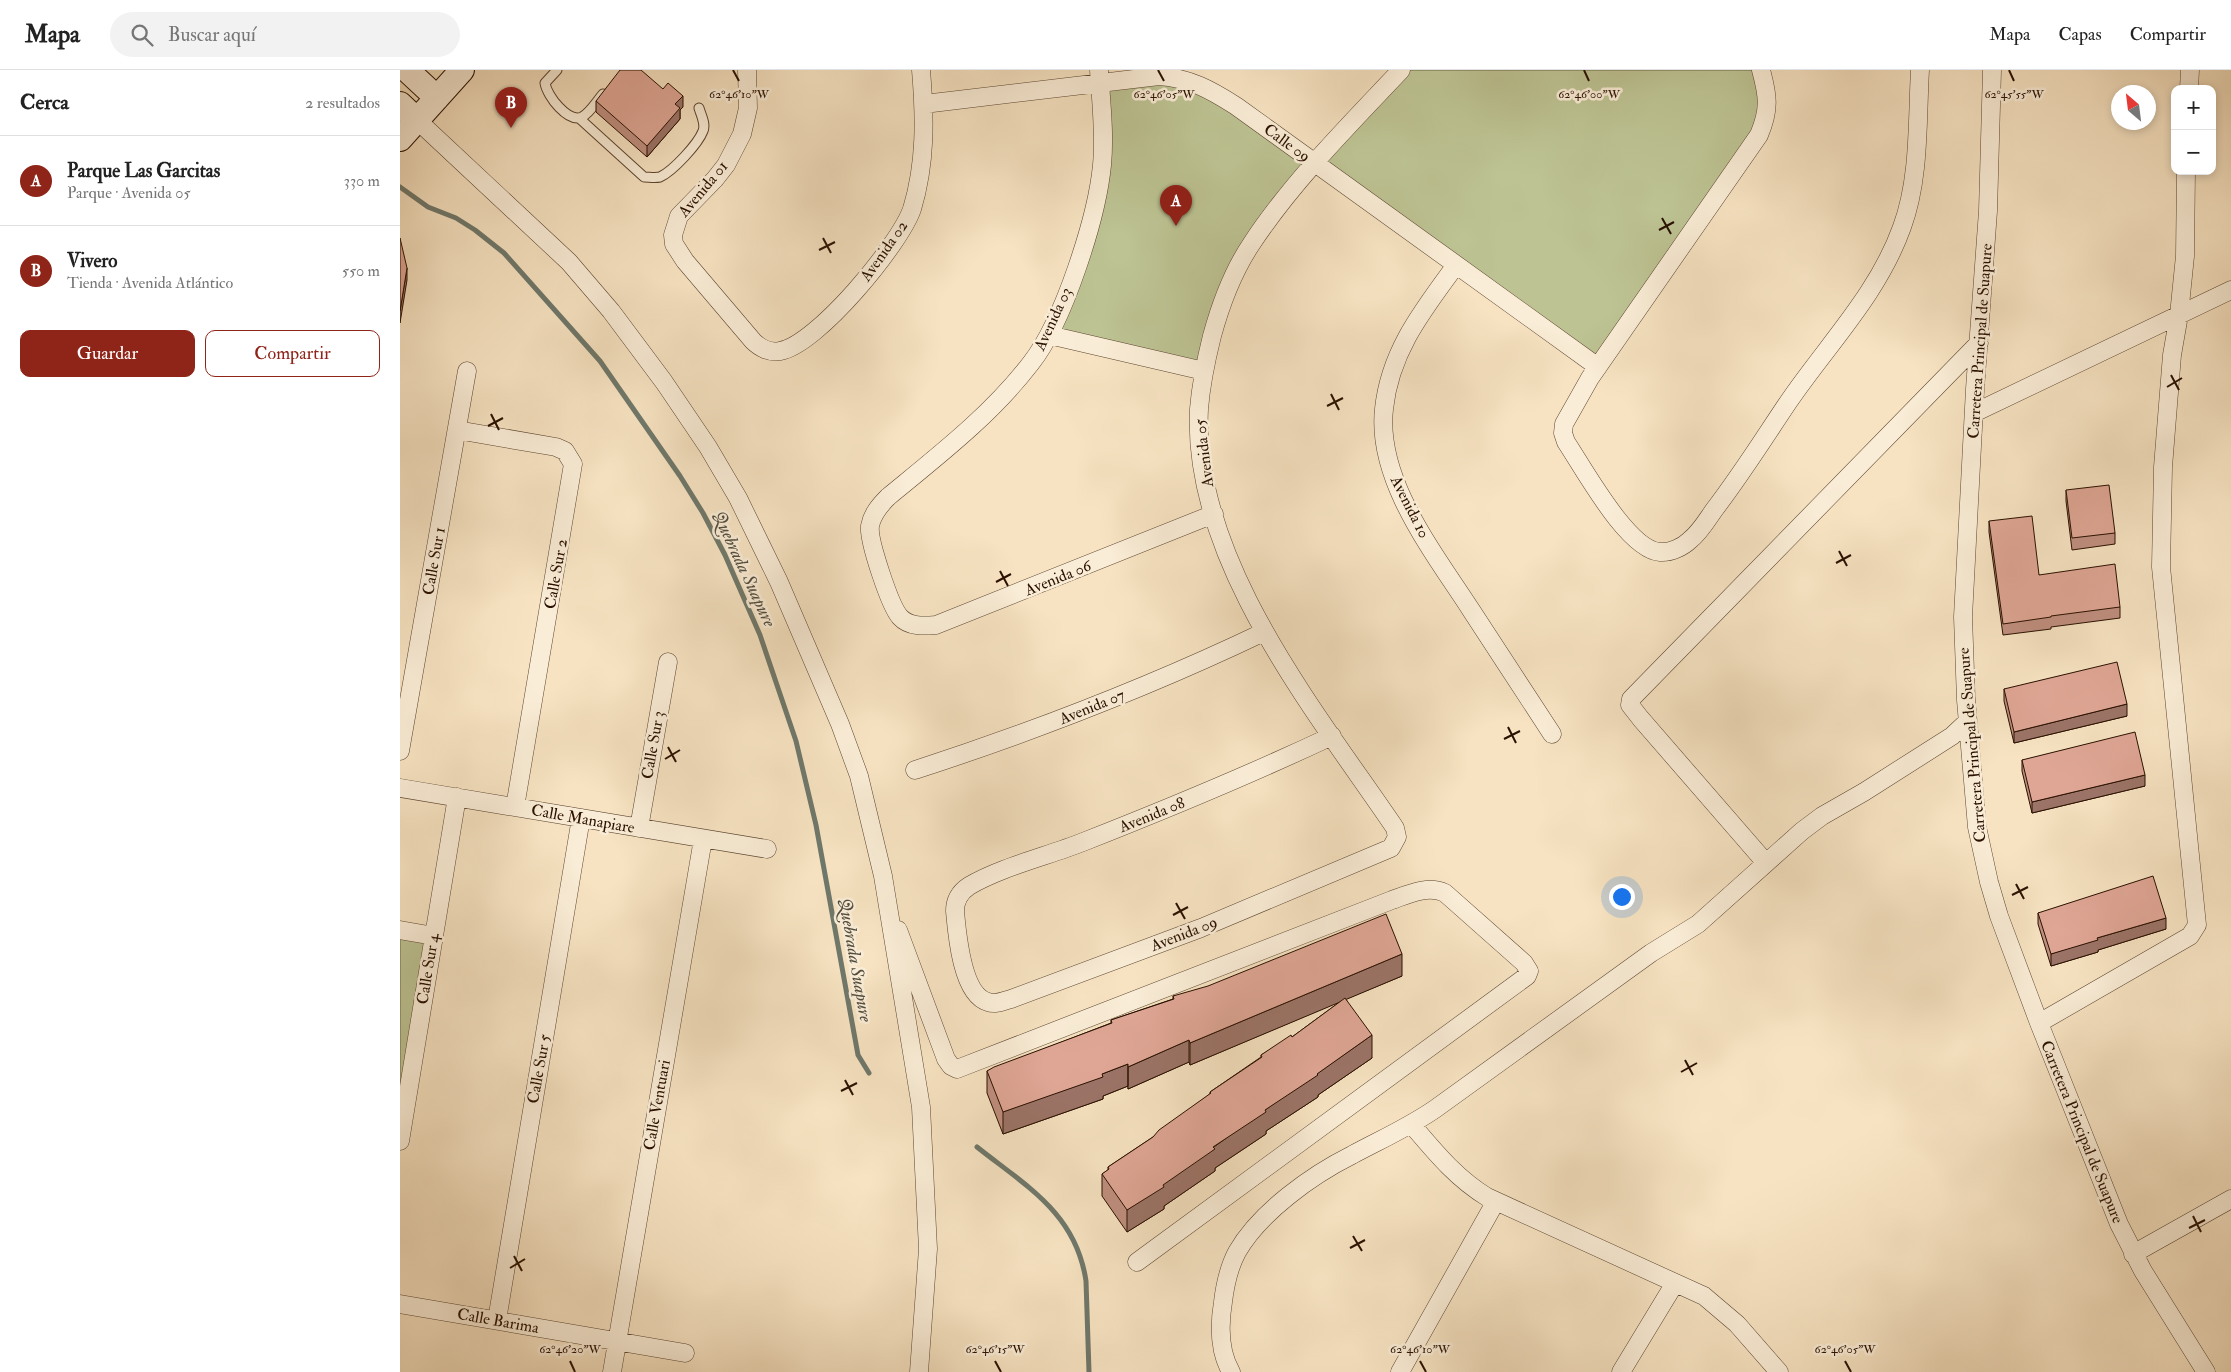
<!DOCTYPE html>
<html lang="es">
<head>
<meta charset="utf-8">
<style>
  body { margin:0; font-family:"IM FELL Double Pica",serif; background:#f2f2f2; color:#222 }
  .controls { position:absolute; right:15px; top:15px; display:grid; overflow:hidden; border-radius:10px; box-shadow:0 2px 8px #0003 }
  .controls button { width:45px; height:45px; display:grid; place-items:center; padding:0; border:0; border-bottom:1px solid #e0e0e0; background:#fff; color:#222; font:25px sans-serif }
  .compass { position:absolute; left:1711px; top:15px; width:45px; height:45px; border-radius:50%; background:#fff; box-shadow:0 2px 8px #0003; rotate:332deg }
  .you { position:absolute; left:1221px; top:826px; width:18px; height:18px; margin:-12px; border:4px solid #fff; border-radius:50%; background:#1a73e8; box-shadow:0 0 0 8px #1a73e833 }
  .badge { display:grid; place-items:center; width:32px; height:32px; border-radius:50%; background:#8f2418; color:#fff; font-size:16px; font-weight:700 }
  .pin { position:absolute; translate:-50% -41px; filter:drop-shadow(0 1px 2px #0008) }
  .pin::after { content:''; position:absolute; top:26px; width:18px; height:15px; background:inherit; clip-path:polygon(0 0,100% 0,50% 100%) }
  .list { margin:0; padding:0; list-style:none }
  h2 { display:flex; justify-content:space-between; align-items:center; height:65px; margin:0; padding:0 20px; font-size:21px }
  h2 small { font-size:16px; font-weight:400; color:#767676 }
  .list li { display:grid; grid-template-columns:32px 1fr auto; gap:15px; align-items:center; box-sizing:border-box; height:90px; padding:0 20px; border-top:1px solid #e0e0e0 }
  .list b { display:block; font-size:19px; white-space:nowrap }
  .list p { margin:0; font-size:16px; white-space:nowrap; color:#767676 }
  .list em { font-size:16px; font-style:normal; color:#767676 }
  .actions { display:flex; gap:10px; padding:15px 20px }
  .actions a { flex:1; padding:11px 0; border:1px solid #8f2418; border-radius:10px; text-align:center; font-size:18px; color:#8f2418 }
  .actions .main { background:#8f2418; color:#fff }
  .icon { flex:none; width:28px; height:28px; fill:none; stroke:currentColor; stroke-width:2; stroke-linecap:round; stroke-linejoin:round }
  .map { position:relative; flex:none; width:1831px; height:1302px; overflow:hidden }
  header { display:flex; align-items:center; gap:30px; box-sizing:border-box; height:70px; padding:0 25px; background:#fff; border-bottom:1px solid #e0e0e0 }
  header strong { font-size:24px }
  nav { display:flex; gap:28px; margin-inline-start:auto; font-size:18px }
  .search { width:350px; height:45px; background:#f2f2f2; display:flex; align-items:center; gap:12px; box-sizing:border-box; padding:0 18px; border-radius:28px; color:#767676; font-size:19px }
  main { display:flex }
  aside { flex:1; background:#fff }
  .map>svg:first-child { display:block }
</style>
</head>
<body>
<header>
<strong>Mapa</strong>
<div class="search"><svg class="icon" aria-label="search" viewBox="0 0 24 24"><circle cx="10" cy="10" r="6"/><path d="M15 15l6 6"/></svg>Buscar aquí</div>
<nav><a>Mapa</a><a>Capas</a><a>Compartir</a></nav>
</header>
<main>
<aside>
<h2>Cerca<small>2 resultados</small></h2>
<ul class="list">
<li><span class="badge">A</span><div><b>Parque Las Garcitas</b><p>Parque · Avenida 05</p></div><em>330 m</em></li>
<li><span class="badge">B</span><div><b>Vivero</b><p>Tienda · Avenida Atlántico</p></div><em>550 m</em></li>
</ul>
<div class="actions"><a class="main">Guardar</a><a>Compartir</a></div>
</aside>
<div class="map">
<svg width="1831" height="1302" viewBox="0 0 1831 1302">
  <rect width="100%" height="100%" fill="#f7e3c2"/>
  <filter id="stains"><feTurbulence type="fractalNoise" baseFrequency=".004" numOctaves="4"/><feColorMatrix values="0 0 0 0 .2 0 0 0 0 .09 0 0 0 0 .02 0 0 0 .5 -.17"/></filter>
  <radialGradient id="worn" r=".72"><stop offset=".6" stop-color="#630" stop-opacity="0"/><stop offset="1" stop-color="#630" stop-opacity=".3"/></radialGradient>
  <path fill="#bdc393" stroke="#736a4a" d="M1001,0H1361L1367,40L1198,297L915,94L851,174L804,301L649,265L694,139L700,12L778,8L915,93Z
    M0,860L34,866L0,1071Z"/>
  <g fill="none" stroke-linecap="round" stroke-linejoin="round">
    <path stroke="#6f786b" stroke-width="5" d="M0,117L28,137L56,148L75,160L104,183L200,291L280,406L303,443L325,485L360,565L396,671L416,755L458,985L469,1003
      M577,1077C626,1116 676,1143 686,1211L689,1302"/>
    <g stroke="#5c4530" stroke-width="11">
      <path id="service" d="M157,0L145,13C147,26 168,53 182,47C190,43 197,31 203,24
        M179,48L244,107C249,107 255,108 260,107C273,101 298,74 303,61C306,54 301,45 299,38"/>
    </g>
    <g stroke="#5c4530" stroke-width="19">
      <path id="minor" d="M347,0L348,38L342,64L326,95L315,109L279,146L273,165L274,174L285,191L353,271C360,278 370,283 380,281C417,275 500,174 512,139C526,93 525,47 521,0
        M699,0C701,31 705,63 702,95C697,147 664,251 631,293C591,345 539,385 488,427C480,435 472,444 470,456C468,470 490,536 500,547C509,557 524,556 536,555L814,444
        M1361,0C1368,26 1370,39 1359,65L1190,308L1164,354L1163,363L1166,372C1184,399 1228,480 1260,482C1270,483 1283,477 1290,470C1300,462 1307,450 1314,440C1341,405 1364,368 1389,331C1428,274 1478,224 1502,157C1520,108 1517,52 1520,0
        M1592,0L1588,141L1575,319L1563,547L1566,630L1577,757L1589,812L1599,846L1639,953L1719,1154L1743,1201L1806,1302
        M1789,19L1790,0
        M524,34L759,6C790,8 811,20 836,36L1198,297
        M17,50L169,192L211,241L264,312L308,377L338,428L379,512L440,654L459,706L483,806L521,1037L528,1179L519,1302
        M1056,195C1023,240 990,281 984,339C976,410 1034,483 1071,540C1098,581 1125,623 1152,664
        M649,265L804,301
        M1574,343L1831,220
        M57,360L156,377L165,381L173,394L115,737
        M932,666C851,704 767,739 683,772C648,786 601,797 569,816C560,822 555,830 555,841C557,864 562,925 588,932C596,935 603,931 611,929L801,858L991,778L997,767L995,758C915,640 791,489 799,339C801,314 806,290 812,266C821,233 833,201 852,173C892,112 951,53 1001,0
        M0,681L67,301
        M515,700C635,661 751,616 864,562
        M0,718L367,779
        M239,758L268,592
        M1366,793L1241,649L1230,635L1231,629L1579,273
        M0,860L34,866
        M498,860L546,989L551,996L557,999L992,830C1009,824 1028,815 1045,823L1124,893L1129,901L1127,906L737,1192
        M1639,953L1790,866L1797,855L1761,497L1763,397L1772,285L1779,245L1785,186L1786,101
        M1012,1055C1035,1082 1056,1108 1087,1127L1304,1226L1337,1254L1379,1302
        M0,1071L57,727
        M1733,1184L1831,1129
        M0,1234L285,1283
        M97,1250L181,748
        M212,1302L303,769
        M831,1302C819,1281 819,1256 823,1232C825,1215 829,1197 837,1182C860,1142 912,1105 952,1085C980,1070 1009,1057 1035,1039L1251,883L1298,854L1402,761L1422,746L1464,722L1552,666L1568,651
        M1000,1302L1096,1131
        M1221,1302L1275,1213"/>
    </g>
    <g stroke="#291000" stroke-width="26">
      <path id="secondary" d="M7,0L37,28
        M0,34L17,50
        M0,69L62,0"/>
    </g>
    <use href="#service" stroke="#faedd7" stroke-width="9"/>
    <use href="#minor" stroke="#faedd7" stroke-width="18"/>
    <use href="#secondary" stroke="#faedd7" stroke-width="24"/>
  </g>
  <path fill="#c08f80" stroke="#291000" d="M196,31L283,37L280,40V49L247,87L196,42Z
    M1666,420L1715,463V474L1672,480L1666,431Z
    M1589,451L1639,505L1720,537V548L1651,557V559L1603,565L1589,462Z
    M1604,619L1727,646L1614,673L1604,631Z
    M1622,690L1745,716L1632,743L1622,701Z
    M1638,843L1766,859L1698,880V882L1651,896L1638,854Z
    M1002,906L946,929L972,988L918,1025V1027L866,1061V1064L815,1098V1101L764,1136V1139L727,1162L702,1126V1104L708,1100V1097L753,1067L810,1024V1022L861,987V985L892,967L941,931L790,995L789,992L728,1019V1016L703,1026V1029L603,1064L587,1023V1001L711,953V950L773,929V926Z"/>
  <path fill="#9c7468" stroke="#291000" d="M283,26V37L280,40V49L247,87V76L275,34Z
    M7,198V210L0,253V241Z
    M1727,634V646L1614,673V662Z
    M1745,705V716L1632,743V732Z
    M1766,848V859L1698,880V882L1651,896V884L1697,868Z
    M1002,884V906L790,995V973Z
    M972,965V988L918,1025V1027L866,1061V1064L815,1098V1101L764,1136V1139L727,1162V1140L865,1040Z
    M789,970V992L728,1019V997Z
    M728,994V1016L703,1026V1029L603,1064V1042Z"/>
  <path fill="#dfa695" stroke="#291000" d="M220,0H241L263,19L268,13L283,26L275,34L280,38L247,76L196,31Z
    M0,168L7,198L0,241Z
    M1709,415L1715,463L1672,468L1666,420Z
    M1632,446L1639,505L1715,494L1720,537L1651,546V547L1603,554L1589,451Z
    M1717,592L1727,634L1614,662L1604,619Z
    M1735,662L1745,705L1632,732L1622,690Z
    M1753,806L1766,848L1697,868L1698,870L1651,884L1638,843Z
    M986,844L1002,884L790,973L789,970L728,997V994L702,1004L703,1007L603,1042L587,1001L594,997L712,953L711,950L774,929L773,926L808,916Z
    M945,928L972,965L917,1004L918,1005L865,1040L866,1042L813,1077L815,1079L763,1115L764,1117L727,1140L702,1104L709,1099L708,1097L753,1067L759,1060L811,1023L810,1022L862,987L861,985L891,965L892,967Z"/>
  <path fill="none" stroke="#291000" stroke-width="2" d="M333,0L339,11M758,0L764,11M1184,0L1189,11M1609,0L1614,11M1262,148L1271,164M1259,160L1274,152M423,168L431,183M419,180L435,172M1771,305L1779,320M1767,317L1782,308M931,324L939,340M927,336L943,328M91,344L99,360M88,356L103,348M1439,481L1447,496M1436,493L1451,485M600,501L608,516M596,512L611,504M1108,657L1116,673M1104,669L1120,661M268,677L276,692M265,689L280,680M1616,814L1624,829M1612,825L1628,817M776,833L785,849M773,845L788,837M1285,990L1293,1005M1281,1002L1297,993M445,1010L453,1025M441,1021L457,1013M1793,1146L1801,1162M1789,1158L1805,1150M953,1166L962,1181M950,1178L965,1170M114,1186L122,1201M110,1198L125,1189M170,1291L175,1302M595,1291L601,1302M1020,1291L1026,1302M1445,1291L1451,1302"/>
  <g text-anchor="middle" dominant-baseline="central" stroke-width="5" stroke-linejoin="round" paint-order="stroke">
    <g font-size="16" fill="#291000" stroke="#faedd7">
      <text transform="translate(887 73) rotate(36)">Calle 09</text>
      <text transform="translate(303 119) rotate(-50)">Avenida 01</text>
      <text transform="translate(484 181) rotate(-55)">Avenida 02</text>
      <text transform="translate(653 249) rotate(-65)">Avenida 03</text>
      <text transform="translate(1580 271) rotate(-86)">Carretera Principal de Suapure</text>
      <text transform="translate(804 383) rotate(-97)">Avenida 05</text>
      <text transform="translate(1010 437) rotate(63)">Avenida 10</text>
      <text transform="translate(34 491) rotate(-80)">Calle Sur 1</text>
      <text transform="translate(156 504) rotate(-80)">Calle Sur 2</text>
      <text transform="translate(658 508) rotate(-22)">Avenida 06</text>
      <text transform="translate(692 637) rotate(-22)">Avenida 07</text>
      <text transform="translate(253 675) rotate(-80)">Calle Sur 3</text>
      <text transform="translate(1572 675) rotate(-95)">Carretera Principal de Suapure</text>
      <text transform="translate(752 745) rotate(-22)">Avenida 08</text>
      <text transform="translate(183 749) rotate(10)">Calle Manapiare</text>
      <text transform="translate(784 864) rotate(-21)">Avenida 09</text>
      <text transform="translate(28 899) rotate(-81)">Calle Sur 4</text>
      <text transform="translate(139 999) rotate(-80)">Calle Sur 5</text>
      <text transform="translate(257 1035) rotate(-80)">Calle Ventuari</text>
      <text transform="translate(1682 1062) rotate(68)">Carretera Principal de Suapure</text>
      <text transform="translate(98 1251) rotate(10)">Calle Barima</text>
    </g>
    <g font-size="18" font-style="italic" fill="#524d3e" stroke="#faedd7">
      <text transform="translate(344 499) rotate(65)">Quebrada Suapure</text>
      <text transform="translate(455 890) rotate(80)">Quebrada Suapure</text>
    </g>
  </g>
  <g font-size="12" text-anchor="middle" fill="#291000" stroke="#faedd7" stroke-width="5" stroke-linejoin="round" paint-order="stroke">
    <text x="339" y="28">62°46'10"W</text>
    <text x="764" y="28">62°46'05"W</text>
    <text x="1189" y="28">62°46'00"W</text>
    <text x="1614" y="28">62°45'55"W</text>
    <text x="170" y="1283">62°46'20"W</text>
    <text x="595" y="1283">62°46'15"W</text>
    <text x="1020" y="1283">62°46'10"W</text>
    <text x="1445" y="1283">62°46'05"W</text>
  </g>
  <rect width="100%" height="100%" filter="url(#stains)"/>
  <rect width="100%" height="100%" fill="url(#worn)"/>
</svg>
<div class="controls">
<button>+</button>
<button>−</button>
</div>
<svg class="compass" viewBox="-18 -18 36 36"><path d="M0-13l5 13h-10z" fill="#e53935"/><path d="M0 13l5-13h-10z" fill="#767676"/></svg>
<div class="you"></div>
<div class="pin badge" style="left:776px;top:156px">A</div>
<div class="pin badge" style="left:111px;top:58px">B</div>
</div>
</main>
</body>
</html>
